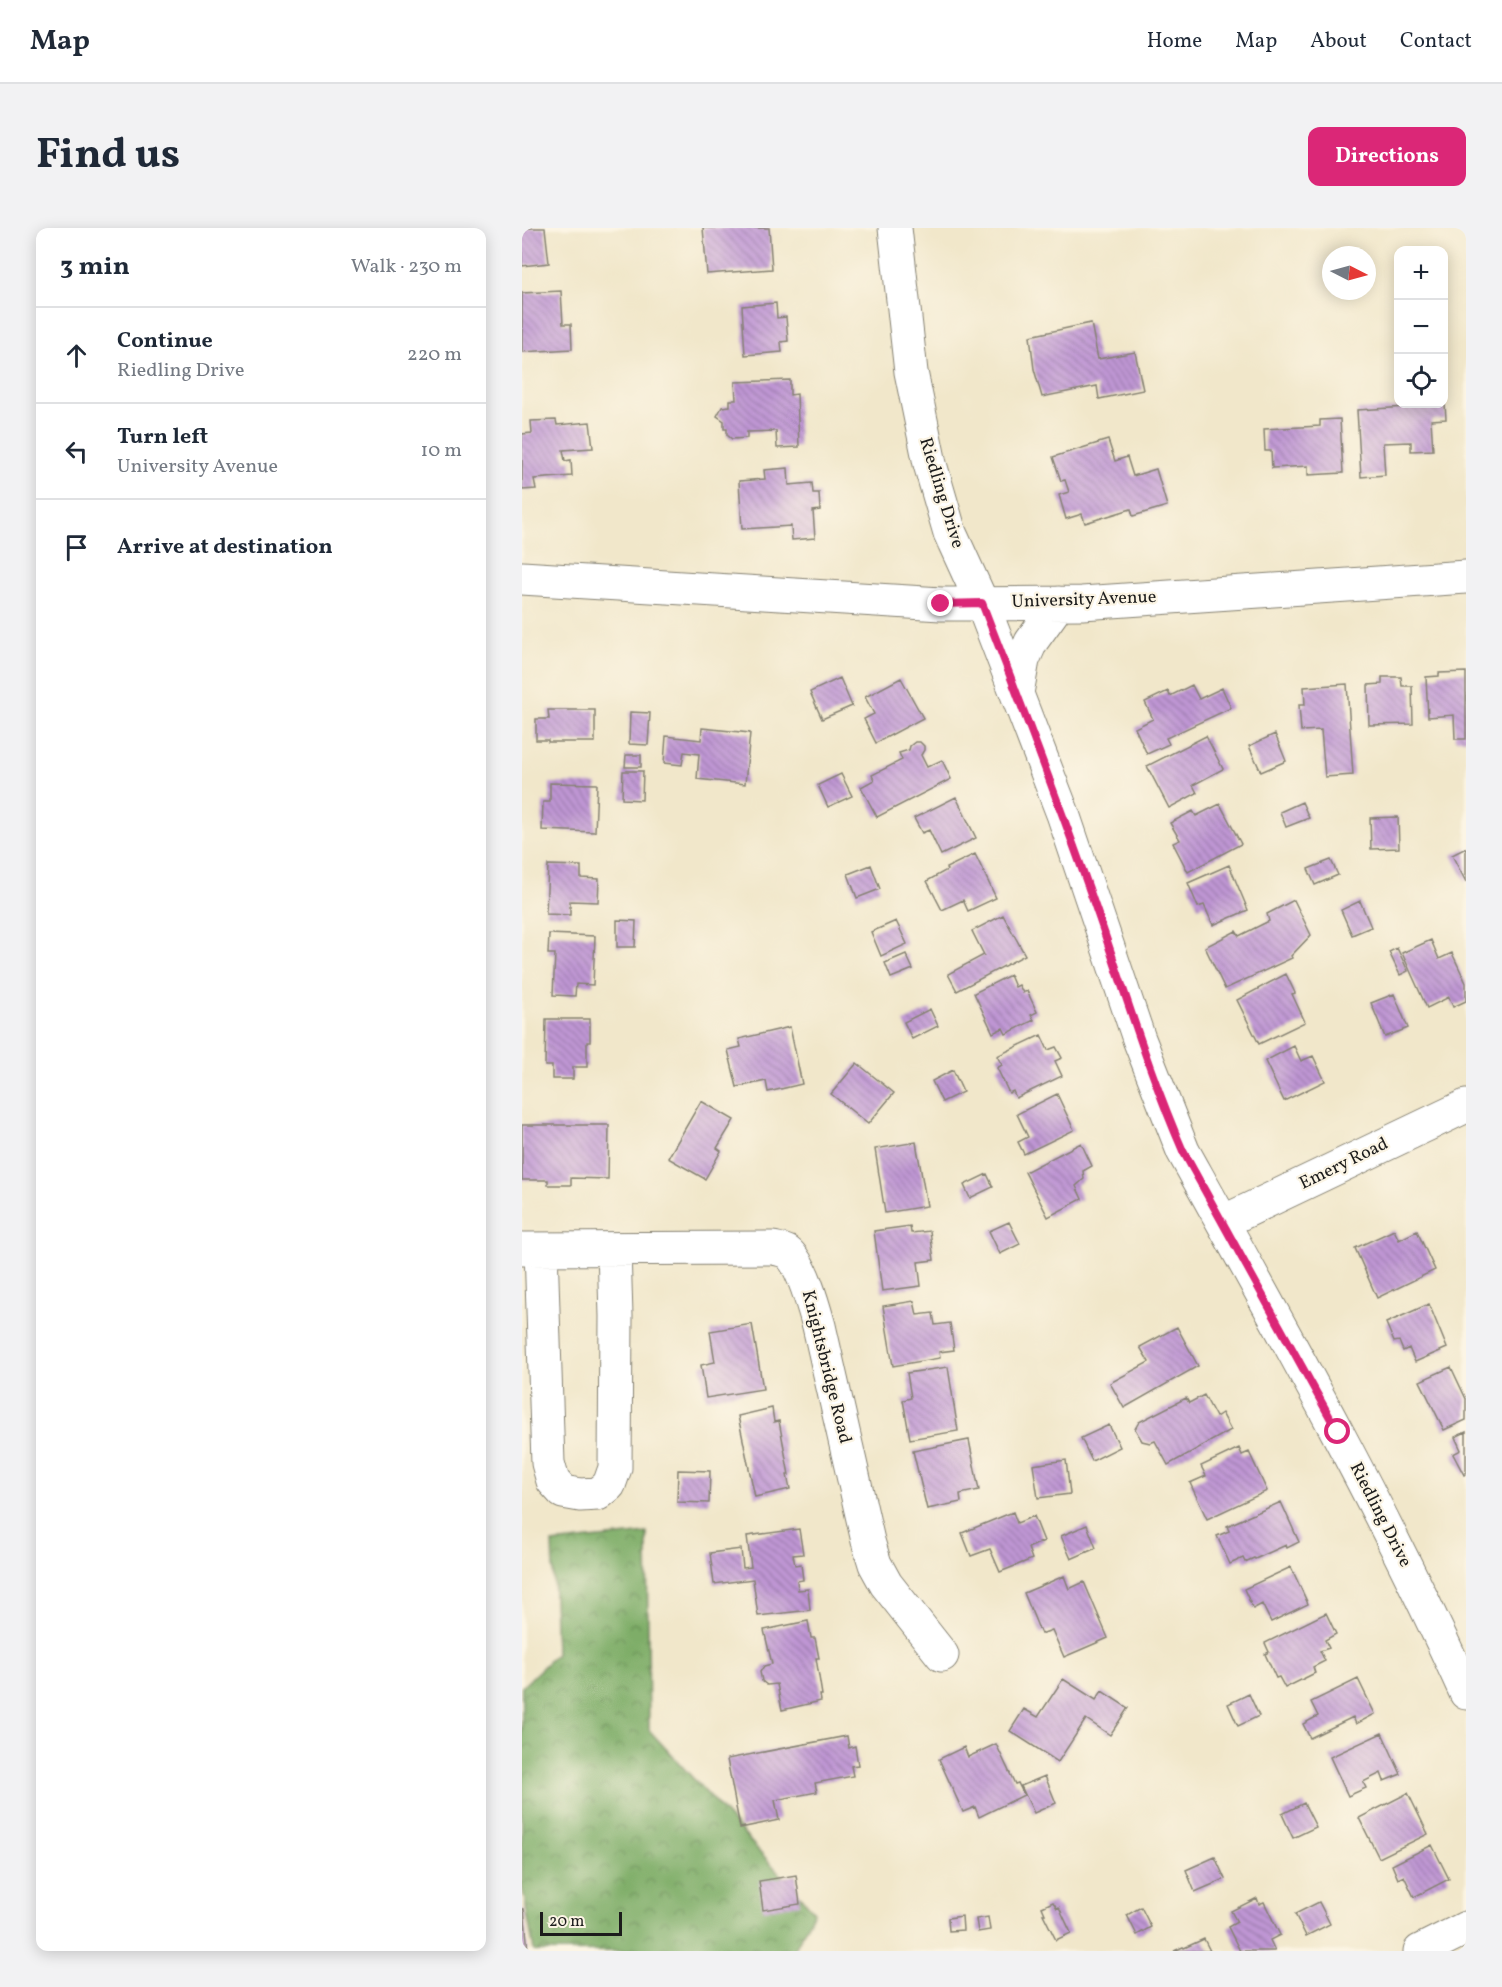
<!DOCTYPE html>
<html lang="en">
<head>
<meta charset="utf-8">
<style>
  body { margin:0; font-family:Vollkorn,serif; background:#f2f2f3; color:#1f2937 }
  .controls { position:absolute; right:18px; top:18px; display:grid; overflow:hidden; border-radius:12px; box-shadow:0 3px 15px #0003 }
  .controls button { width:54px; height:54px; display:grid; place-items:center; padding:0; border:0; border-bottom:2px solid #e0e1e3; background:#fff; color:#1f2937; font:30px sans-serif }
  .compass { position:absolute; left:800px; top:18px; width:54px; height:54px; border-radius:50%; background:#fff; box-shadow:0 3px 15px #0003; rotate:96deg }
  .scale { position:absolute; left:18px; bottom:15px; width:82px; box-sizing:border-box; padding-left:6px; border:3px solid #1c1c1c; border-top:0; font-size:16px; line-height:21px; white-space:nowrap; color:#1c1c1c; -webkit-text-stroke:4px #fcf5e5; paint-order:stroke }
  .stop { position:absolute; width:18px; height:18px; margin:-14px; border:4px solid #db2777; border-radius:50%; background:#fff }
  .stop.end { background:#db2777; border-color:#fff; box-shadow:0 2px 6px #0008 }
  .list { margin:0; padding:0; list-style:none }
  h2 { display:flex; justify-content:space-between; align-items:center; height:78px; margin:0; padding:0 24px; font-size:26px }
  h2 small { font-size:20px; font-weight:400; color:#747a83 }
  .list li { display:grid; grid-template-columns:39px 1fr auto; gap:18px; align-items:center; box-sizing:border-box; height:96px; padding:0 24px; border-top:2px solid #e0e1e3 }
  .list b { display:block; font-size:22px; white-space:nowrap }
  .list p { margin:0; font-size:20px; white-space:nowrap; color:#747a83 }
  .list em { font-size:20px; font-style:normal; color:#747a83 }
  .icon { flex:none; width:33px; height:33px; fill:none; stroke:currentColor; stroke-width:2; stroke-linecap:round; stroke-linejoin:round }
  .map { position:relative; flex:none; width:944px; height:1723px; overflow:hidden; border-radius:12px }
  header { display:flex; align-items:center; gap:36px; box-sizing:border-box; height:84px; padding:0 30px; background:#fff; border-bottom:2px solid #e0e1e3 }
  header strong { font-size:28px }
  nav { display:flex; gap:33px; margin-inline-start:auto; font-size:21px }
  .intro { display:flex; align-items:center; justify-content:space-between; box-sizing:border-box; height:144px; padding:0 36px }
  h1 { margin:0; font-size:42px }
  .button { padding:15px 27px; border-radius:12px; background:#db2777; color:#fff; font-size:21px; font-weight:700 }
  main { display:flex; gap:36px; padding:0 36px }
  aside { flex:1; background:#fff; border-radius:12px; box-shadow:0 3px 15px #0003 }
  .map>svg:first-child { display:block }
</style>
</head>
<body>
<header>
<strong>Map</strong>
<nav><a>Home</a><a>Map</a><a>About</a><a>Contact</a></nav>
</header>
<div class="intro"><h1>Find us</h1><a class="button">Directions</a></div>
<main>
<aside>
<h2>3 min<small>Walk · 230 m</small></h2>
<ul class="list">
<li><svg class="icon" aria-label="ahead" viewBox="0 0 24 24"><path d="M12 20V5M6 11l6-6 6 6"/></svg><div><b>Continue</b><p>Riedling Drive</p></div><em>220 m</em></li>
<li><svg class="icon" aria-label="left" viewBox="0 0 24 24"><path d="M17 20v-9H6M10 6l-5 5 5 5"/></svg><div><b>Turn left</b><p>University Avenue</p></div><em>10 m</em></li>
<li><svg class="icon" aria-label="arrive" viewBox="0 0 24 24"><path d="M6 21V4h12l-3 4 3 4H6"/></svg><div><b>Arrive at destination</b></div></li>
</ul>
</aside>
<div class="map">
<svg width="944" height="1723" viewBox="0 0 944 1723">
  <defs>
    <pattern id="forest-crowns" width="20" height="18" patternUnits="userSpaceOnUse" patternTransform="scale(1.5)"><rect width="20" height="18" fill="#7ead67"/><path d="M2 6a3 3 0 1 1 6 0M12 15a3 3 0 1 1 6 0" fill="none" stroke="#668c54"/></pattern>
    <pattern id="building-back-hatch" width="6" height="6" patternUnits="userSpaceOnUse" patternTransform="scale(1.5)"><rect width="6" height="6" fill="#bf96d4"/><path d="M-1 5l2 2M0 0l6 6M5-1l2 2" fill="none" stroke="#9a7aab"/></pattern>
  </defs>
  <rect width="100%" height="100%" fill="#fcf5e5"/>
  <filter id="ink" filterUnits="userSpaceOnUse"><feTurbulence type="fractalNoise" baseFrequency=".0167" numOctaves="2"/><feDisplacementMap in="SourceGraphic" scale="12" xChannelSelector="R" yChannelSelector="G"/><feConvolveMatrix kernelMatrix="1 2 1 2 8 2 1 2 1" color-interpolation-filters="sRGB"/></filter>
  <filter id="wash" filterUnits="userSpaceOnUse"><feTurbulence type="fractalNoise" baseFrequency=".008" numOctaves="4" result="noise"/><feDisplacementMap in="SourceGraphic" scale="24" xChannelSelector="R" yChannelSelector="G"/><feGaussianBlur stdDeviation="1.35" result="paint"/><feColorMatrix in="noise" values="0 0 0 0 0 0 0 0 0 0 0 0 0 0 0 0 0 1.4 0 .05"/><feComposite in="paint" operator="in"/></filter>
  <g filter="url(#wash)">
    <rect width="100%" height="100%" fill="#f1e7ca"/>
    <path fill="url(#forest-crowns)" stroke="#4d6442" stroke-width="1.5" d="M125,1305L127,1502L292,1683L272,1723H12L0,1657V1459L34,1426L30,1315Z"/>
    <g id="blocks">
      <path fill="url(#building-back-hatch)" d="M0,0H23L27,35L0,38Z
        M181,0H247L250,41L185,46Z
        M39,63L41,96H49L50,121L0,124V65Z
        M254,75L255,90L264,89L266,113L259,114L260,124L223,127L220,78Z
        M569,95L576,131L613,124L621,162L577,171L575,158L520,169L512,141L508,108Z
        M268,152V167L275,166L277,219L255,220L254,203L225,204V210L210,211L205,207V201H202V193L195,188L200,179L208,178V172H214L213,154Z
        M886,176H923L924,191L909,192L911,222L889,223V214L861,215L863,247L839,249L835,182L886,179Z
        M818,191L821,245L786,247V238L750,240L749,223H743L742,201L798,198V192Z
        M34,192L35,197L68,194L71,220L41,222L43,233L49,232L50,248L12,251L14,261L0,262V206L10,205L9,193Z
        M586,212L593,233L605,229L611,248L634,241L645,278L611,288L609,281L563,295L560,286L544,291L537,267L547,264L543,252L539,253L531,229Z
        M266,240L267,257L290,255L291,265H297L298,282L291,283L293,310L270,312L269,298L220,301L217,253L243,251L242,242Z
        M944,444V511H933L932,487L906,489L904,449L917,448V445Z
        M860,449H879L880,458H890L891,496L847,497L846,457L860,456Z
        M318,450L330,478L300,491L288,464Z
        M379,450L401,490L354,515L342,491L352,486L343,469Z
        M825,456L831,547L803,549L799,502L779,503L777,477H783L782,459Z
        M670,457L677,471L700,460L709,480L644,510L647,516L625,526L613,500L631,491L623,474L646,463L648,468Z
        M26,482H73V514H26V512H14V491H27Z
        M108,484L128,485L126,517L107,516Z
        M180,500L228,505L223,556L175,551L177,526L162,524L160,537L142,535L144,508L179,512Z
        M753,506L764,533L739,544L727,518Z
        M684,508L701,541L671,557L675,565L647,580L625,538Z
        M393,514H398L402,518V522L399,527L405,539L420,532L429,551L355,589L339,559L352,552L350,547L380,532L377,525L387,522L388,518Z
        M104,527H119V539H103Z
        M101,543H121L120,572L100,571Z
        M319,546L330,568L306,579L296,557Z
        M28,555L75,556L73,604L20,602L21,574H28Z
        M434,569L454,610L419,627L407,602L400,605L392,590Z
        M780,574L787,590L764,599L758,584Z
        M698,576L719,616L666,644L651,615L658,612L648,595L671,583L674,588Z
        M876,589L877,620L849,621L848,590Z
        M944,620V654L930,627Z
        M453,626L474,670L446,683L441,672L420,682L405,653L425,642L424,640Z
        M809,632L816,647L793,657L786,641Z
        M26,637L59,638V650L77,651L76,674L48,673V687L24,686Z
        M349,637L358,661L335,670L326,646Z
        M707,637L726,682L691,697L682,677L676,679L666,655Z
        M772,672L789,707L769,728L770,730L703,761L683,719L714,703L717,708L747,693L745,686Z
        M838,673L849,699L830,707L819,682Z
        M481,687L503,727L435,763L426,746L462,727L450,703Z
        M95,692L114,693L113,719H95Z
        M374,693L385,716L359,728L349,704Z
        M27,706L73,708L71,757L54,756L53,768L31,767L33,726H26Z
        M909,712L917,731L930,725L944,755V773L931,779L927,769L905,780L880,725Z
        M875,720L886,743L878,747L867,724Z
        M384,726L391,741L369,750L363,735Z
        M764,746L773,765L770,766L783,794L737,816L715,772Z
        M488,747L493,759L497,757L501,765L505,763L515,784L509,787L512,792L484,806L481,800L471,805L452,765Z
        M872,766L886,800L863,809L849,775Z
        M408,781L416,798L390,811L382,794Z
        M24,791H68V814H65V839H51V851H30V838H23Z
        M268,799L280,856L246,864L244,853L215,859L206,822L219,819L217,811Z
        M519,807L526,822L534,819L540,830L533,833L540,848L494,870L491,863L487,865L475,840L480,837L475,828Z
        M772,818L779,833L791,828L803,853L762,873L743,833Z
        M335,835L372,865L346,896L309,866Z
        M431,842L441,864L420,874L410,853Z
        M535,866L552,902L502,926L496,914L506,909L495,886Z
        M179,873L212,892L195,920L199,923L183,951L146,930Z
        M0,897H87L86,951L49,950V957H26V952H0Z
        M394,914L405,978L363,985L353,921Z
        M559,915L570,938L561,943L562,951L554,958L560,971L526,989L503,944Z
        M465,946L471,959L448,970L442,957Z
        M487,994L498,1016L478,1026L467,1003Z
        M388,998L389,1005L408,1003L412,1032L396,1034L399,1058L360,1063L352,1003Z
        M872,1002L877,1012L895,1003L913,1042L855,1070L833,1020Z
        M392,1073L395,1087L411,1085L413,1097L428,1095L432,1122L417,1124L418,1130L371,1138L361,1078Z
        M907,1076L925,1120L893,1134L887,1120L881,1123L877,1113L872,1114L864,1095Z
        M230,1096L241,1161L184,1170L179,1137L193,1134L188,1103Z
        M655,1099L676,1138L602,1180L588,1155L627,1134L618,1119Z
        M426,1139L436,1203L388,1211L381,1172L389,1170L385,1145Z
        M929,1139L944,1171V1192L922,1202L898,1153Z
        M682,1167L694,1189L700,1185L709,1202L646,1237L633,1213L628,1215L620,1213L613,1201L617,1194L664,1170L667,1175Z
        M250,1180L252,1194L257,1193L267,1247H265L268,1261L233,1269L216,1188Z
        M587,1197L598,1219L570,1233L559,1210Z
        M944,1204V1245L942,1247L931,1226L939,1222L933,1209Z
        M447,1212L457,1262L438,1266L439,1274L405,1281L391,1223Z
        M717,1220L720,1227L727,1224L745,1263L685,1291L668,1255L684,1248L679,1238Z
        M544,1232L548,1266L516,1270L511,1237Z
        M156,1242L188,1243L187,1275L155,1274Z
        M759,1274L777,1314L765,1320L764,1317L733,1331L732,1330L723,1334L721,1330L708,1336L695,1308L707,1303L705,1298Z
        M491,1284L495,1295L512,1288L522,1313L506,1320L510,1331L478,1344L468,1321L449,1328L440,1305Z
        M565,1297L574,1320L549,1331L539,1308Z
        M277,1301L281,1326L271,1327L273,1337L279,1336L281,1352L275,1353L276,1362L286,1361L288,1382L236,1388L231,1351L192,1356L188,1325L219,1321L221,1340L229,1339L225,1308Z
        M769,1339L786,1376L749,1394L740,1376L731,1381L722,1361Z
        M542,1348L547,1361L562,1354L586,1410L542,1429L530,1402L519,1406L502,1365Z
        M804,1385L814,1406L803,1412L807,1420L798,1423L803,1433L791,1439L793,1445L763,1460L757,1449L754,1450L743,1426L747,1424L743,1415Z
        M286,1393L289,1410H293L297,1430H294L300,1467H298L299,1473L260,1482L255,1456L245,1457L240,1453L238,1444L242,1438L250,1436L242,1402Z
        M541,1451L574,1472L580,1463L606,1480L588,1507L564,1491L536,1534L488,1503L502,1481L516,1489Z
        M836,1451L853,1486L834,1496L831,1489L788,1510L781,1496L796,1488L789,1474Z
        M727,1466L737,1488L716,1498L706,1476Z
        M860,1505L879,1546L862,1553L859,1545L841,1554L844,1560L826,1568L808,1529Z
        M325,1508L327,1520L333,1518L336,1537L329,1538L331,1548L293,1555L295,1564L253,1572L257,1592L218,1600L205,1531Z
        M474,1516L493,1556L496,1555L502,1567L457,1589L453,1579L441,1584L417,1531L442,1519L446,1529Z
        M523,1548L534,1575L512,1585L499,1558Z
        M886,1565L906,1606L857,1630L837,1590Z
        M782,1575L794,1599L771,1610L760,1586Z
        M910,1617L927,1651L892,1669L882,1648L876,1651L870,1637Z
        M693,1629L703,1651L673,1664L664,1642Z
        M274,1647L278,1676L241,1682L237,1653Z
        M735,1670L737,1676L742,1674L758,1707L748,1712L753,1723H718L706,1699L715,1694L709,1683Z
        M531,1674L535,1680L537,1679L549,1705L534,1712L521,1686H523L520,1679Z
        M797,1674L808,1696L784,1708L773,1686Z
        M619,1679L629,1699L615,1707L605,1687Z
        M0,1681H2L6,1723H0Z
        M440,1688L441,1702L427,1703L426,1690Z
        M466,1689L468,1702L456,1704L454,1691Z
        M682,1711L688,1723H652L661,1719L662,1720Z"/>
    </g>
  </g>
  <g filter="url(#ink)">
    <use href="#blocks" fill-opacity="0" stroke="#868273" stroke-width="1.5"/>
    <g fill="none" stroke-linecap="round" stroke-linejoin="round">
      <g stroke="#868273" stroke-width="35">
        <path id="minor" d="M373,0L389,144L408,236L428,305L460,375L541,586L617,811L661,923C760,1101 860,1279 944,1465
          M0,350L419,376L560,375L944,349
          M495,465L501,432L509,414L537,375
          M701,994L944,878
          M0,1021L251,1020C255,1021 261,1022 265,1024C280,1035 292,1080 297,1098L346,1313L353,1336L364,1356L420,1427
          M19,1021L26,1235L31,1253L41,1264L58,1267L76,1266L87,1257L93,1240L94,1088L92,1021"/>
      </g>
      <g stroke="#868273" stroke-width="35">
        <path id="major" d="M898,1723L944,1700"/>
      </g>
      <use href="#minor" stroke="#fff" stroke-width="33"/>
      <use href="#major" stroke="#fff" stroke-width="33"/>
    </g>
  </g>
  <g fill="none" stroke-linecap="round" stroke-linejoin="round" filter="url(#ink)">
    <path stroke="#db2777" stroke-width="8" d="M419,376L460,375C499,476 538,576 573,678C602,760 626,843 661,923L816,1204"/>
  </g>
  <g text-anchor="middle" dominant-baseline="central" stroke-width="4.5" stroke-linejoin="round" paint-order="stroke">
    <g font-size="18" fill="#1c1c1c" stroke="#fcf5e5">
      <text transform="translate(419 265) rotate(73)">Riedling Drive</text>
      <text transform="translate(562 372) rotate(-2)">University Avenue</text>
      <text transform="translate(822 936) rotate(-26)">Emery Road</text>
      <text transform="translate(304 1139) rotate(76)">Knightsbridge Road</text>
      <text transform="translate(858 1287) rotate(63)">Riedling Drive</text>
    </g>
  </g>
</svg>
<div class="controls">
<button>+</button>
<button>−</button>
<button><svg class="icon" aria-label="locate" viewBox="0 0 24 24"><circle cx="12" cy="12" r="6"/><path d="M12 2v4M12 18v4M2 12h4M18 12h4"/></svg></button>
</div>
<svg class="compass" viewBox="-18 -18 36 36"><path d="M0-13l5 13h-10z" fill="#e53935"/><path d="M0 13l5-13h-10z" fill="#747a83"/></svg>
<div class="scale">20 m</div>
<div class="stop" style="left:816px;top:1204px"></div>
<div class="stop end" style="left:419px;top:376px"></div>
</div>
</main>
</body>
</html>
